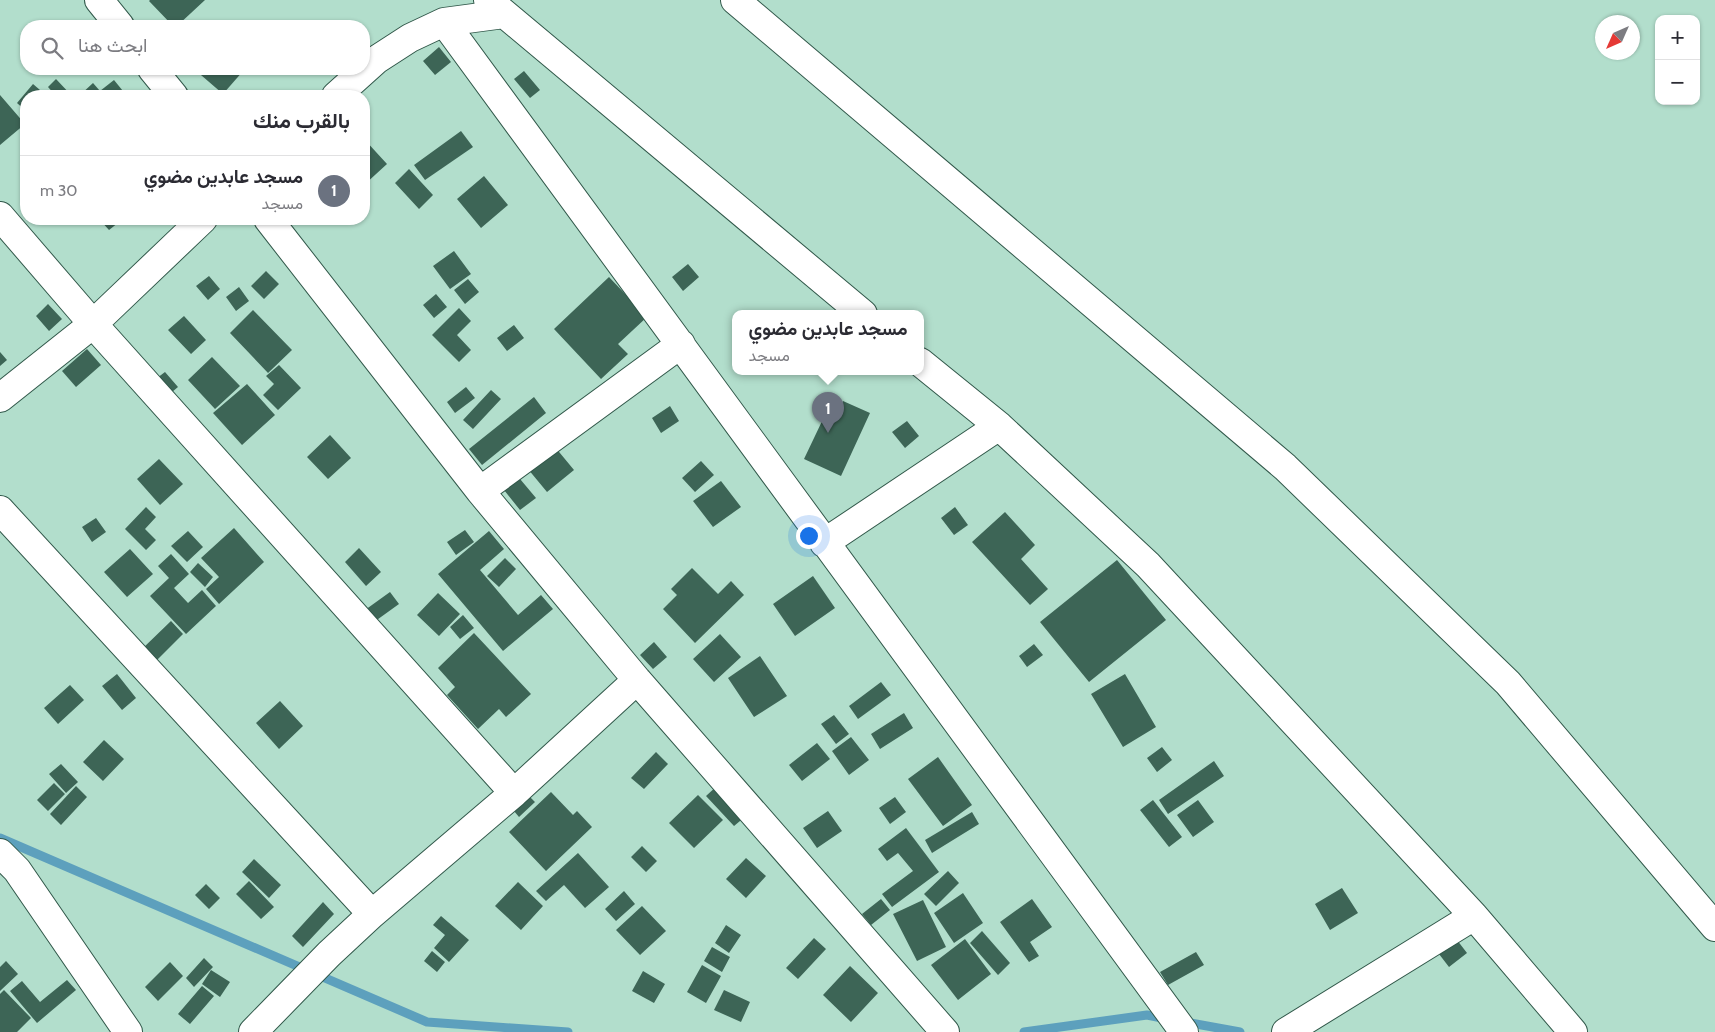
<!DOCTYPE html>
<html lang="ar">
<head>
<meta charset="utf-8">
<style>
  body { margin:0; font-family:Cabin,Vazirmatn,sans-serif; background:#f2f2f3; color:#2b2b33; direction:rtl }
  .controls { position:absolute; right:15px; top:15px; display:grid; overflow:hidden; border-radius:10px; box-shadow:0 1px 4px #0004 }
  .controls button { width:45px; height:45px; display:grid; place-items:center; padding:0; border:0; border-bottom:1px solid #e1e1e2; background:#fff; color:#2b2b33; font:25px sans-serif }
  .compass { position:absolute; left:1595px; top:15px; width:45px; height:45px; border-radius:50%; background:#fff; box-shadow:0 1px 4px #0004; rotate:225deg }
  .you { position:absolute; left:808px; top:535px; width:18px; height:18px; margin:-12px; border:4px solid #fff; border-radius:50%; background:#1a73e8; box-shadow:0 0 0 8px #1a73e833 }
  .badge { display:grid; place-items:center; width:32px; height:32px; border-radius:50%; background:#b83884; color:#fff; font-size:16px; font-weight:700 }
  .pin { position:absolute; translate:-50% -41px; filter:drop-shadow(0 1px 2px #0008) }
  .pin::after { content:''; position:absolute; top:26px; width:18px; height:15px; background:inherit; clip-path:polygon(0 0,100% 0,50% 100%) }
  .popup { position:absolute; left:732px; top:310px; width:192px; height:65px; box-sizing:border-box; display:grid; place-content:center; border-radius:10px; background:#fff; filter:drop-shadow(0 1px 4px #0005); font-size:16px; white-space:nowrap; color:#7c7c81 }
  .popup b { font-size:19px; color:#2b2b33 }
  .popup::after { content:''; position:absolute; left:50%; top:100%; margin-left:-10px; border:10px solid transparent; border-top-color:#fff }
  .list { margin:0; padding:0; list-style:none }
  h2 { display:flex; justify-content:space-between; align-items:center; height:65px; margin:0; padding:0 20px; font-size:21px }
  h2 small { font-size:16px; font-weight:400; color:#7c7c81 }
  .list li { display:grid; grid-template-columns:32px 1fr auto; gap:15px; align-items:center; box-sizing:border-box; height:70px; padding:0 20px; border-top:1px solid #e1e1e2 }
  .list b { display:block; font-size:19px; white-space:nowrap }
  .list p { margin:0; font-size:16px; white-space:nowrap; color:#7c7c81 }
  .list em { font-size:16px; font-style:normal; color:#7c7c81 }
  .icon { flex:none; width:28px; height:28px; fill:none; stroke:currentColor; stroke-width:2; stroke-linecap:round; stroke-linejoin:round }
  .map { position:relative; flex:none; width:1715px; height:1032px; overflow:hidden; direction:ltr }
  .search { position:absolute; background:#fff; box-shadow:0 1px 4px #0004; left:20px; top:20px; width:350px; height:55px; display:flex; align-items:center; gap:12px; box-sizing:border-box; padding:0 18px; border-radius:20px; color:#7c7c81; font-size:19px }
  .panel { position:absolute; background:#fff; box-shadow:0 1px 4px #0004; left:20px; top:90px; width:350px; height:135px; border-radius:20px; direction:rtl }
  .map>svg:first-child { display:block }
</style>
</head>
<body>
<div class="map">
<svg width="1715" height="1032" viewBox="0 0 1715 1032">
  <rect width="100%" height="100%" fill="#b2decc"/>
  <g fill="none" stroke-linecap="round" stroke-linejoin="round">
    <path stroke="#5da0bd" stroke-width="9" d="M0,838L427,1022L568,1032
      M1185,1022L1240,1032
      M1024,1032L1147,1015L1167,1019"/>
  </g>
  <path fill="#3d6556" d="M150,0H205L177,26H173L149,1Z
    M439,47L451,62L435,75L423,61Z
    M194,69H243L244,70L223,94Z
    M524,71L540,90L530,98L514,79Z
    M56,79L72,96H56L48,87Z
    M114,80L127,96H79L93,83L100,91Z
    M33,84L47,96H26V111L17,103Z
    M0,95L25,124L0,145Z
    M461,131L473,147L425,180L414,165Z
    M365,140L387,164L364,185V141Z
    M409,169L433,195L419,209L395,183Z
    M484,176L508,205L481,228L457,199Z
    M99,219H123L109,230Z
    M454,251L471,274L450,289L433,266Z
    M688,264L699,277L683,291L672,277Z
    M266,271L279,284L264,299L251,286Z
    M209,276L220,289L208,300L196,286Z
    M609,277L647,317L618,344L628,354L601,379L554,329Z
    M468,279L479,292L465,304L454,290Z
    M239,287L249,301L236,311L226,297Z
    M436,294L447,307L434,318L423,305Z
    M48,304L62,319L49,331L36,316Z
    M459,308L471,321L457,335L471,350L459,362L432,335Z
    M253,310L292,350L268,373L230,333Z
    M184,316L206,340L191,354L168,330Z
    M514,325L524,338L507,351L497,338Z
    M87,349L101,365L76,387L62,371Z
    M0,352L7,360L0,366Z
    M212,357L240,386L215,409L188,380Z
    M279,365L301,388L278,410L263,395L274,384L266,376Z
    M165,372L178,387L166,397L153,381Z
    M247,384L275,415L242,445L213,413Z
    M466,387L475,398L455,413L447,402Z
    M491,390L501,399L473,429L463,420Z
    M534,397L546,413L482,465L469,449Z
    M843,401L870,413L841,476L804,459L824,417L834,422Z
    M670,406L679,421L661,433L652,418Z
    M907,421L919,436L905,448L892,432Z
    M330,435L351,458L328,479L307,457Z
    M550,441L574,470L547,492L523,463Z
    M159,459L183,484L160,505L137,479Z
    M701,461L714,475L695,492L682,478Z
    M515,473L536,498L520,510L500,485Z
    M721,481L741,507L713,527L693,501Z
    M146,507L156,517L145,529L156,540L146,550L125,529Z
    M955,507L968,525L954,535L941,518Z
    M1005,512L1035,545L1021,559L1048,589L1030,605L972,542Z
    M96,518L106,532L92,542L82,527Z
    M234,528L264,562L219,604L206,589L219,577L201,558Z
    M465,530L474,542L456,555L447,542Z
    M188,531L203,547L187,562L171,546Z
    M489,531L504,549L480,570L518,615L541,595L553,609L503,651L438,574Z
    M359,548L381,572L366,586L345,562Z
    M130,549L153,574L127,597L104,572Z
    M171,554L189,574L174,588L188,603L202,590L216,606L186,634L150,596L169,578L158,566Z
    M505,558L516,569L499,587L487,576Z
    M1117,560L1166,620L1089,682L1040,622Z
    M198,563L213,577L205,587L190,572Z
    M692,568L718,594L731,581L744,595L695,643L663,609L677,595L671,589Z
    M813,576L835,608L795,636L773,604Z
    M390,592L399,604L374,622L365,610Z
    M438,593L460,614L439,636L417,615Z
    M463,615L474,628L460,639L450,627Z
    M171,621L183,634L154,663L141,650Z
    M474,633L531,694L506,717L499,709L478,729L447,695L455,687L438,668Z
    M720,634L741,657L714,682L693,659Z
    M654,642L667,657L653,669L640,655Z
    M1034,644L1043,655L1027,667L1019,656Z
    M760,656L787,696L754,717L728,678Z
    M117,674L136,698L122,710L102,686Z
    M1125,674L1156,727L1123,747L1091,694Z
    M881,682L891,695L858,719L849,706Z
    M70,685L84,700L58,724L44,708Z
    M280,701L303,726L279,749L256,723Z
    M904,713L913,728L880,749L871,734Z
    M834,715L849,734L836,744L821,724Z
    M851,737L869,760L849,775L832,751Z
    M104,740L124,759L103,781L83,762Z
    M817,743L830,759L802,781L789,765Z
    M1162,747L1172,760L1157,772L1147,758Z
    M656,752L668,764L644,789L631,778Z
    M938,757L972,805L943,826L908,779Z
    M1214,761L1224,776L1168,814L1159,800Z
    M61,764L78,782L66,793L49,774Z
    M54,783L65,794L48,811L37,800Z
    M718,785L746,816L734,826L706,796Z
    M76,786L87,797L61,825L50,814Z
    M524,791L535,802L519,817L509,805Z
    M551,792L573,815L577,811L592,827L546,871L509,832Z
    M698,795L723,820L694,848L669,823Z
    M895,797L906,812L890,824L879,808Z
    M1153,800L1182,837L1169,847L1140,810Z
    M1198,800L1214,822L1193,837L1177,815Z
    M828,811L842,831L817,848L803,828Z
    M972,812L979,824L932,853L925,840Z
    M906,828L939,872L892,907L882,894L913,871L898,853L887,861L878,849Z
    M642,846L657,861L646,872L631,857Z
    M578,853L609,887L585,908L564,885L546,901L536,891Z
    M746,858L766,876L746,898L726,879Z
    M254,859L281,885L269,898L242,872Z
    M948,871L959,883L936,906L924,894Z
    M249,881L274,907L261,919L236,894Z
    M518,882L543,906L521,930L495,906Z
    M206,884L220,898L209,909L195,895Z
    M1342,888L1358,913L1330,930L1315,904Z
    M624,891L635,904L616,921L605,909Z
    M963,893L983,923L954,943L934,913Z
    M881,899L890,910L871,925L862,914Z
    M1032,899L1052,927L1030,942L1039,956L1029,962L1000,922Z
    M923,900L946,947L917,961L893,914Z
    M323,902L334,914L303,947L292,936Z
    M642,906L666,931L640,955L616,930Z
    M441,916L469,940L449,962L434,948L445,935L433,925Z
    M726,925L741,935L729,953L715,943Z
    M982,931L1010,963L998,975L970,943Z
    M814,938L826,949L798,979L786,968Z
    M965,939L991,974L958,1000L931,965Z
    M1457,940L1467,953L1449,967L1439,954Z
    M712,947L730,957L722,972L704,961Z
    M432,951L445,962L437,972L424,961Z
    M1196,952L1204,965L1168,985L1160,972Z
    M204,958L213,967L194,987L186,978Z
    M6,961L18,974L0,991V967Z
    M170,962L183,976L158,1001L145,987Z
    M702,965L721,976L706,1003L687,992Z
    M850,966L878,993L851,1022L823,995Z
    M211,970L230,982L220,997L202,984Z
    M643,971L665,984L654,1003L632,991Z
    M67,980L76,990L37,1023L10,991L22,981L40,1002Z
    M202,986L214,996L190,1024L178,1014Z
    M4,990L31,1018L17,1032H0V994Z
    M724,990L750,1002L741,1022L714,1010Z"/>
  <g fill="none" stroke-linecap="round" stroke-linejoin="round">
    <g stroke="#31584a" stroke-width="30">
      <path id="minor" d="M99,0L120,26
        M488,0L863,314
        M735,0L1285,467L1508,683L1715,927
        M444,22L1184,1032
        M152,69L174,96
        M336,96L376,60L410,38L444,22L504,14
        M0,216L93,324L514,793
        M268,219L480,491L637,680L945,1032
        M920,362L999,426L1148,565L1474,916L1573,1032
        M0,398L93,324L203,219
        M480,491L681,344
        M0,510L372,914
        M824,543L999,426
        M0,853L17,870L128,1032
        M253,1032L329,954L372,914L514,793L637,680
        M1286,1032L1474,916"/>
    </g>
    <use href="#minor" stroke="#fff" stroke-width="28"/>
  </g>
</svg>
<div class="controls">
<button>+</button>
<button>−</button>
</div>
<svg class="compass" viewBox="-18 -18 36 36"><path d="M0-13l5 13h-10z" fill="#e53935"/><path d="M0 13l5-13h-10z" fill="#7c7c81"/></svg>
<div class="you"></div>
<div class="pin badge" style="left:828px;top:433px;background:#6b7280">1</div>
<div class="popup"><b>مسجد عابدين مضوي</b>مسجد</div>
<div class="search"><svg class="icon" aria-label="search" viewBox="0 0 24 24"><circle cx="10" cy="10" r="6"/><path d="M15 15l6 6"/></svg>ابحث هنا</div>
<section class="panel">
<h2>بالقرب منك<small></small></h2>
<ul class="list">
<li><span class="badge" style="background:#6b7280">1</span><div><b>مسجد عابدين مضوي</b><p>مسجد</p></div><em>30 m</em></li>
</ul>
</section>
</div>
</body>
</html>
